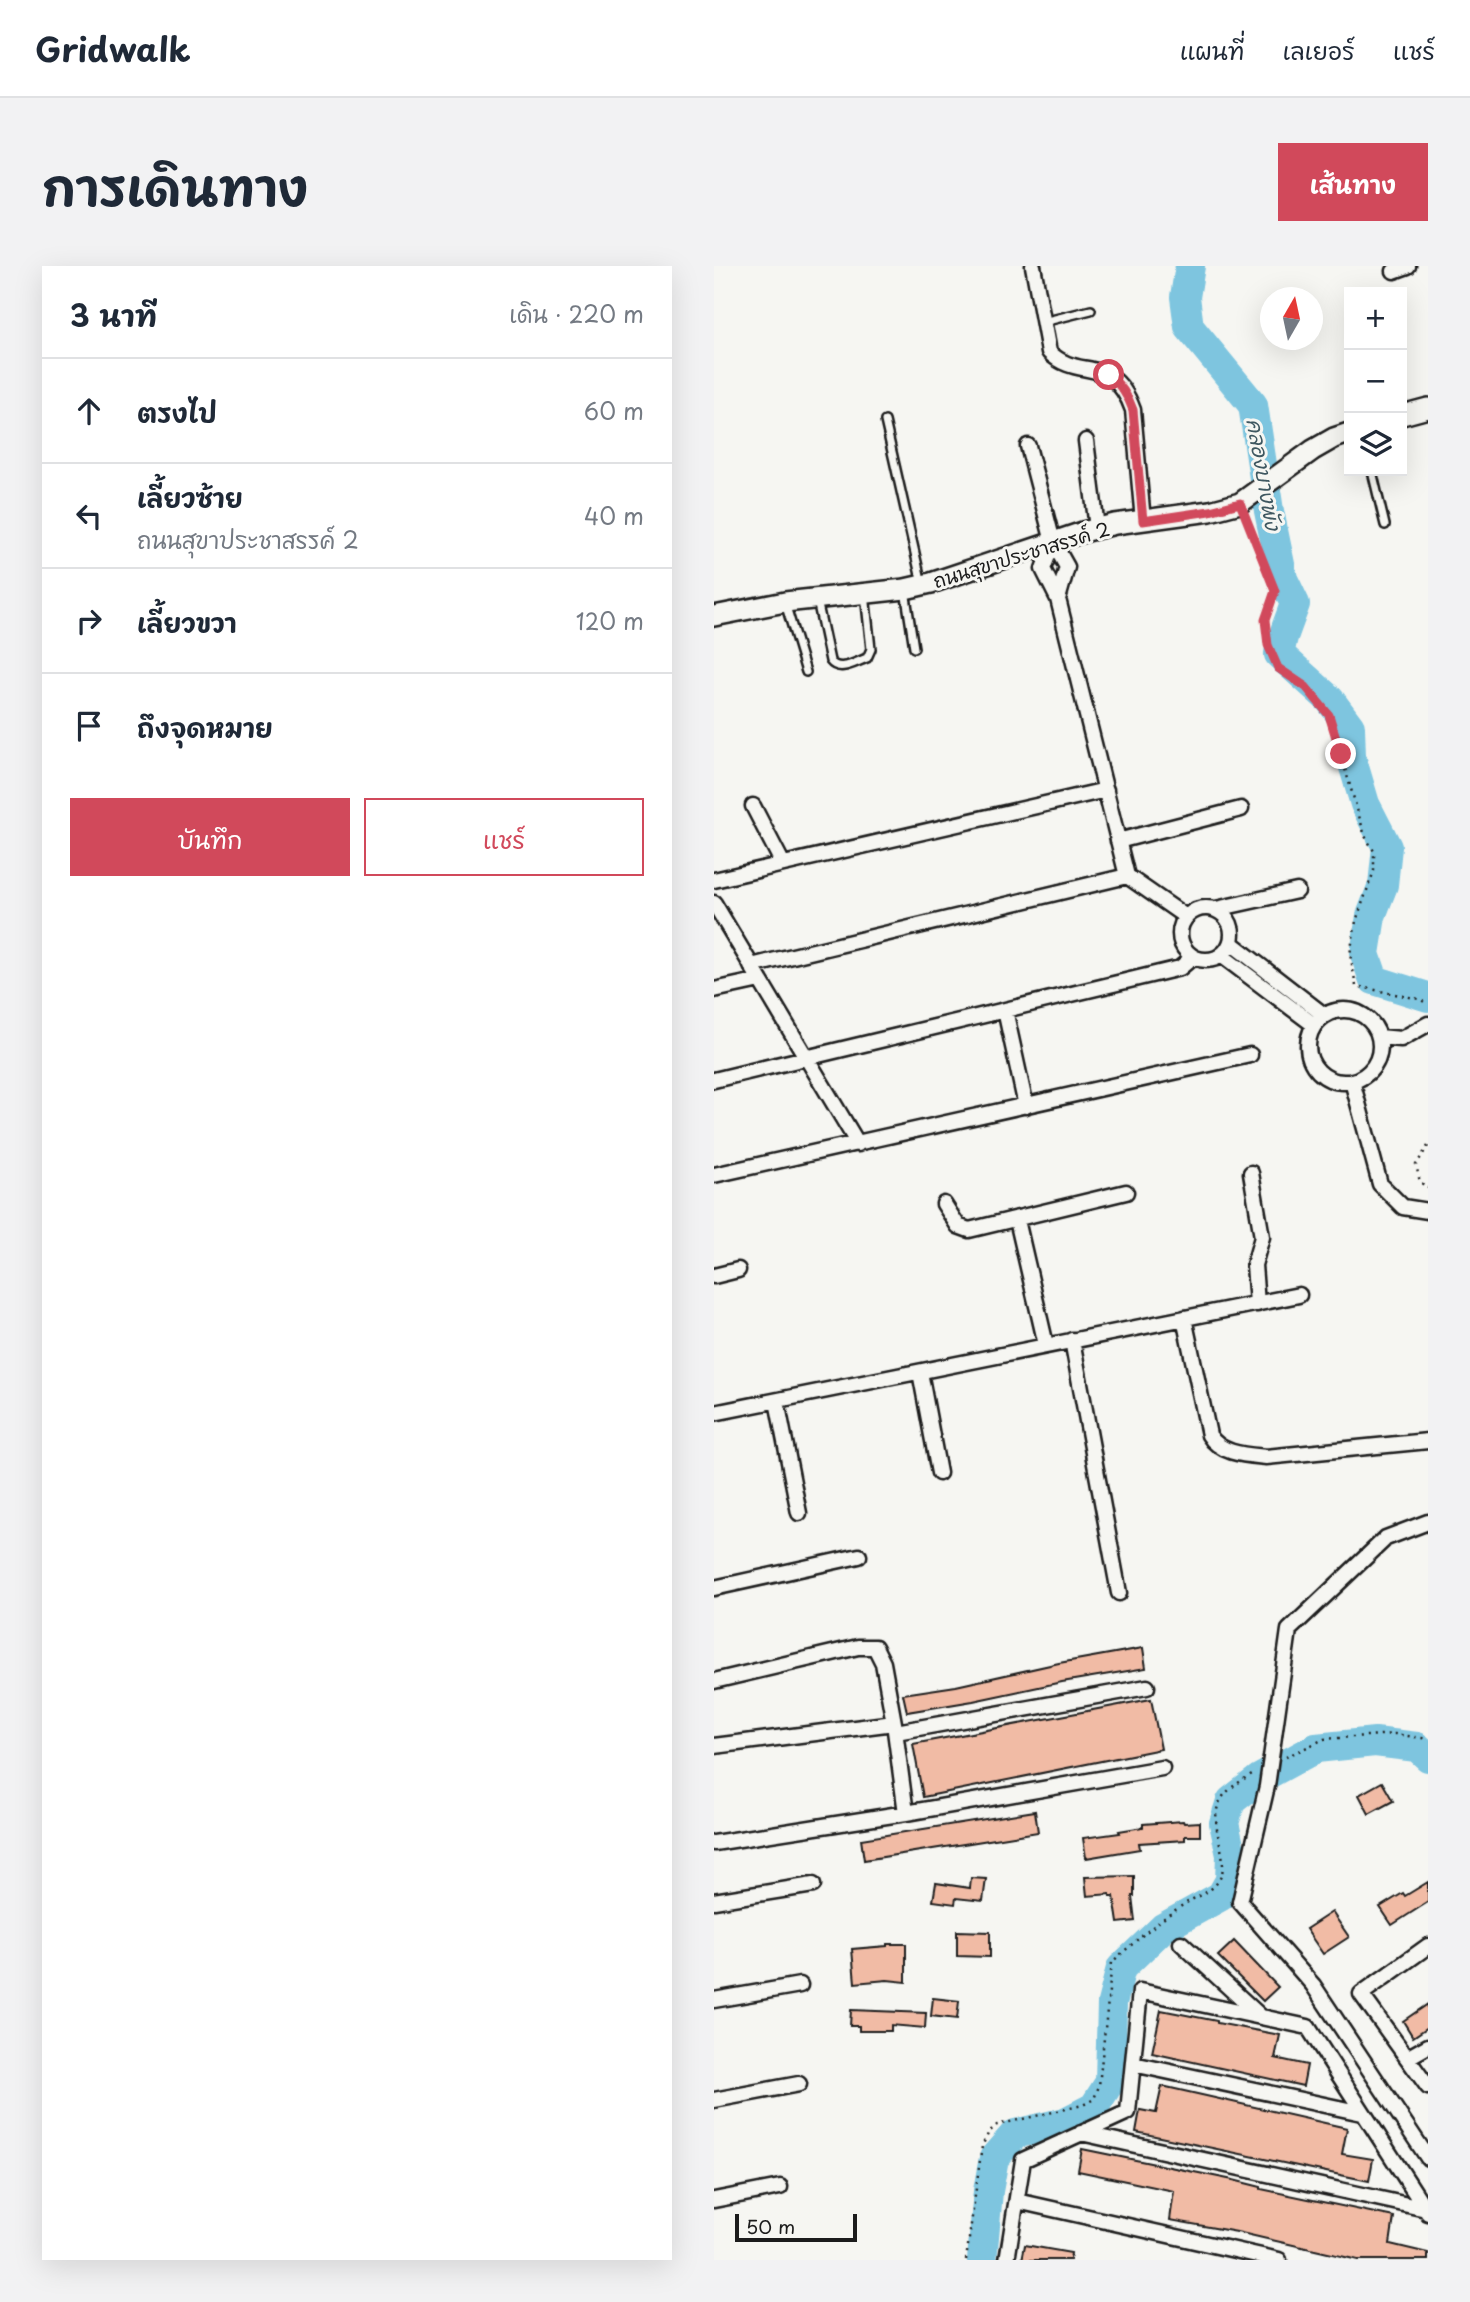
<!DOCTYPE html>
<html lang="th">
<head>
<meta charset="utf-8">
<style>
  body { margin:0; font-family:"Playpen Sans","Playpen Sans Thai",sans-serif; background:#f2f2f3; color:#1f2937 }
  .controls { position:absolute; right:21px; top:21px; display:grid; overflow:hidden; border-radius:0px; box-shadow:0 7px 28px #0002 }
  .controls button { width:63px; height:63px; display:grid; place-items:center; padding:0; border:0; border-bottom:2px solid #e0e1e3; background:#fff; color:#1f2937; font:35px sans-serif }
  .compass { position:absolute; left:546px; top:21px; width:63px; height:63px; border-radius:50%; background:#fff; box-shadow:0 7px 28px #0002; rotate:9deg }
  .scale { position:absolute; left:21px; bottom:18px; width:122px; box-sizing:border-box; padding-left:7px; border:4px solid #1c1c1c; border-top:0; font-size:19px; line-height:24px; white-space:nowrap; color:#1c1c1c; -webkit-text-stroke:5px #f6f6f2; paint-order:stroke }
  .stop { position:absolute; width:21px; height:21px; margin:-16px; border:5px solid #d1495b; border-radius:50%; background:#fff }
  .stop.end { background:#d1495b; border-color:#fff; box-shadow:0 2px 7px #0008 }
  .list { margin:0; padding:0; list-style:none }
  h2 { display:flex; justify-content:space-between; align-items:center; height:91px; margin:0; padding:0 28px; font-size:30px }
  h2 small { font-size:23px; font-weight:400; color:#747a83 }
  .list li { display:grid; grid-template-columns:46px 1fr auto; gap:21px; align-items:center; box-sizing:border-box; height:105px; padding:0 28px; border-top:2px solid #e0e1e3 }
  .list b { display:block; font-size:26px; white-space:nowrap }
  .list p { margin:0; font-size:23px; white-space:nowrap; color:#747a83 }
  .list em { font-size:23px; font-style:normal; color:#747a83 }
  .actions { display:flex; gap:14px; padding:21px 28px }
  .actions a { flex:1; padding:16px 0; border:2px solid #d1495b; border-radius:0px; text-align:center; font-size:24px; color:#d1495b }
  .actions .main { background:#d1495b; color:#fff }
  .icon { flex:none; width:38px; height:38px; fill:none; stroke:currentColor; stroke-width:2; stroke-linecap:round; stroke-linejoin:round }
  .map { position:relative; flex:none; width:714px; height:1994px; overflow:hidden; border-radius:0px }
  header { display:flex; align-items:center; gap:42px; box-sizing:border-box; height:98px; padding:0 35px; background:#fff; border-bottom:2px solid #e0e1e3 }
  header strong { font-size:33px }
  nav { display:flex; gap:38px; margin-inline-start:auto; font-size:24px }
  .intro { display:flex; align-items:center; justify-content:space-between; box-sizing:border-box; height:168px; padding:0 42px }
  h1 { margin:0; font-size:49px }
  .button { padding:18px 32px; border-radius:0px; background:#d1495b; color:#fff; font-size:24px; font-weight:700 }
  main { display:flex; gap:42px; padding:0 42px }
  aside { flex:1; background:#fff; border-radius:0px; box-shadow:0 7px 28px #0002 }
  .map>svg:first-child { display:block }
</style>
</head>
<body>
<header>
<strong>Gridwalk</strong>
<nav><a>แผนที่</a><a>เลเยอร์</a><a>แชร์</a></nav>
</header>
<div class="intro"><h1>การเดินทาง</h1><a class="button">เส้นทาง</a></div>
<main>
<aside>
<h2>3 นาที<small>เดิน · 220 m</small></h2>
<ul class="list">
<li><svg class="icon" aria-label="ahead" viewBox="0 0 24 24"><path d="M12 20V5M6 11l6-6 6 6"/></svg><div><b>ตรงไป</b></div><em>60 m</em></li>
<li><svg class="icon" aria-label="left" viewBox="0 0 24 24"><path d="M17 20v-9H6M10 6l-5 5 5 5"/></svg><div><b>เลี้ยวซ้าย</b><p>ถนนสุขาประชาสรรค์ 2</p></div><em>40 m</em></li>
<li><svg class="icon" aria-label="right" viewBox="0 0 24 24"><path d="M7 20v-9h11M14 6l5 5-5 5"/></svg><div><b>เลี้ยวขวา</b></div><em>120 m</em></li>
<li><svg class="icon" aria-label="arrive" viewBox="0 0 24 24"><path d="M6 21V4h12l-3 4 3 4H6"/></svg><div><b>ถึงจุดหมาย</b></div></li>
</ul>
<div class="actions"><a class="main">บันทึก</a><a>แชร์</a></div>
</aside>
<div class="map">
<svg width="714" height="1994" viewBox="0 0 714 1994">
  <rect width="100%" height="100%" fill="#f6f6f2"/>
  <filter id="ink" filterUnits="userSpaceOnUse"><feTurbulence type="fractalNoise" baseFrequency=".0143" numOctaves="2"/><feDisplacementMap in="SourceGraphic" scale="14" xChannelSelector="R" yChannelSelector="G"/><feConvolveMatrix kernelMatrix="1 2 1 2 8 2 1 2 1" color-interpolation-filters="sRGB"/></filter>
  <g filter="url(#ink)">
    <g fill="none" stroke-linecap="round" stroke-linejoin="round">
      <path stroke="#7ec5df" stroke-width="30" d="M476,0L471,31L475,61L539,139L555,245L569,313L581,338L569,371L565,388L616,434L636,461L637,491L651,538L673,581L669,619L657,650L651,688L660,714L714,731
        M268,1994L274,1925L280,1892L301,1868L351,1856L380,1841L396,1816L398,1737L407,1702L449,1662L507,1630L516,1614L517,1589L510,1557L517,1535L545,1513L602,1482L661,1476L703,1481L714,1491"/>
    </g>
    <path fill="#f1bba5" stroke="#1c1c1c" stroke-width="2" d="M429,1382L432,1402L348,1416L259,1435L193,1446L189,1428L242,1420L345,1397Z
      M437,1433L447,1483L209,1531L199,1478Z
      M668,1516L679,1535L655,1548L645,1529Z
      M321,1545L324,1566L150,1594L147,1573Z
      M469,1555L470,1557L486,1556V1570H471V1574L425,1577L426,1583L372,1592L369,1572L406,1567L405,1565L429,1561V1558Z
      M420,1610V1630H418L421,1655L404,1657L400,1630H396V1628L373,1630L371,1611Z
      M257,1612L272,1613L269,1635L242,1632L241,1638L219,1635L222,1617L256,1622Z
      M714,1616V1636L678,1659L666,1641L689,1627L691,1630Z
      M618,1646L635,1671L609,1688L592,1663Z
      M243,1665L276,1666V1691L243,1690Z
      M520,1675L564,1721L549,1735L504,1690Z
      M173,1678H192V1716L173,1714L141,1717L138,1683L173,1680Z
      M219,1732L245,1735L243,1753L217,1750Z
      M714,1738V1761L699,1771L689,1755Z
      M137,1744L212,1747L211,1762L177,1759V1765H145V1760H136Z
      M447,1744L503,1755V1757L566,1769L561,1792L593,1799L589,1820L438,1787Z
      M448,1820L633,1862L628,1888L659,1893L655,1915L422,1866L426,1844L442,1847Z
      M368,1883L519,1914L547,1921V1923L680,1951L676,1978L714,1987V1994H644L523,1966L456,1954L460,1925L364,1905Z
      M311,1979L357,1987L356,1994H308Z"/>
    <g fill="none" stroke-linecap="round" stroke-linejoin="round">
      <g stroke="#1c1c1c" stroke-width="12">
        <path id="lane" d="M329,56L377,44
          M171,155L208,318
          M658,205L671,259
          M191,324L200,382
          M103,334L116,395C125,407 141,396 153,392L157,383L151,328
          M71,337L92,406"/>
      </g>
      <g stroke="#1c1c1c" stroke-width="19">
        <path id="street" d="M319,0L335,86C365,116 398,86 419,144L429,255
          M680,5L694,0
          M372,175L383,262
          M314,180L339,276L353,301L344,333
          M339,276L329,303L344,333L413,610L472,651
          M39,540L69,598
          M404,575L527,543
          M0,614L392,524
          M0,637L144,878
          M466 668a26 26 0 1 1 52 0a26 26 0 1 1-52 0Z
          M502,643L583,625
          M517,677L610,749
          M507,689L600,759
          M37,700L413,610
          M0,724L46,714
          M291,744L312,840
          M594 780a36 36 0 1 1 72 0a36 36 0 1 1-72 0Z
          M665,771L687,773L714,758
          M0,814L466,702L479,691
          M638,815L666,918L689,941L714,945
          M537,907L548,971L540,999L543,1038
          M0,909L536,789
          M230,938L244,960L255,964L412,926
          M303,954L332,1079
          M0,1010L24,1004
          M470,1052L495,1169C506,1188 532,1189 552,1191L714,1175
          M358,1074L405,1327
          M206,1106L225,1207
          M63,1135L85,1247
          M0,1147L585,1029
          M714,1256L672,1272L575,1364L553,1520L526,1636L599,1719L714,1892
          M0,1322L145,1290
          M0,1415L144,1381H161L169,1397L180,1457L192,1547
          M182,1466L433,1421
          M0,1480L180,1457
          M0,1577L192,1547L448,1502
          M0,1635L99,1619
          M467,1677L546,1750
          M714,1680L647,1728L714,1821
          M0,1734L86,1719
          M693,1792L714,1780
          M419,1798L648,1847
          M0,1834L85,1818
          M367,1867L712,1943
          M0,1934L66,1921
          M303,1935L565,1994
          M293,1994L309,1894L414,1846L426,1725L594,1761L714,1947"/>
      </g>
      <g stroke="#1c1c1c" stroke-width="24">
        <path id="secondary" d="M688,149L714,142
          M0,350L71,336L191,323L217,317L369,266L401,258L496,245L526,237L599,184L620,172L635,167"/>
      </g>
      <path stroke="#1c1c1c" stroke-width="2.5" stroke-dasharray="2 5" stroke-linecap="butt" d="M531,252L561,325L551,354L554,378L564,402L592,420L615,449L651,570L660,585V605L642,655L636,688L642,720L705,733L714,738
        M714,880L702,899L706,916L714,922
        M572,1491L610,1473L681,1468L714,1473
        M252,1994L268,1880L275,1866L283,1859L369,1839L380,1833L385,1820L398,1696C424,1673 449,1650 479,1633C490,1628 502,1622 507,1610C511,1600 508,1587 506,1578C496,1538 505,1528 538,1508"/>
      <use href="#lane" stroke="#f6f6f2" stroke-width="7"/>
      <use href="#street" stroke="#f6f6f2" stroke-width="14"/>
      <use href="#secondary" stroke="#f6f6f2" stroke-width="19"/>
    </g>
  </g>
  <g fill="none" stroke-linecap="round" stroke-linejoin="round" filter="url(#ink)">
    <path stroke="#d1495b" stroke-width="9" d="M395,109C407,119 414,129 419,144L429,255L496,245L526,237L561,325L551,354L554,379L564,402L592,421L615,449L627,488"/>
  </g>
  <g text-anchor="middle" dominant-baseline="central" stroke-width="6" stroke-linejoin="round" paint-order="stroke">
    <g font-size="19" fill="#1c1c1c" stroke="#f6f6f2">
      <text transform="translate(307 288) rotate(-17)">ถนนสุขาประชาสรรค์ 2</text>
    </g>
    <g font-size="21" font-style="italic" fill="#3e5760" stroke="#f6f6f2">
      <text transform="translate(551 208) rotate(80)">คลองบางพัง</text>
    </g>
  </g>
</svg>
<div class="controls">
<button>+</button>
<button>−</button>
<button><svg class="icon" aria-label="layers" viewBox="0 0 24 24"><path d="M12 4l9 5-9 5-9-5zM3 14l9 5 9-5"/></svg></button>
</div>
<svg class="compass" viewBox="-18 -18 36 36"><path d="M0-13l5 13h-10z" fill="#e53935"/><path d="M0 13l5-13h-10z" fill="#747a83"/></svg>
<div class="scale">50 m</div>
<div class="stop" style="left:395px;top:109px"></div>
<div class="stop end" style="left:627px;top:488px"></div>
</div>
</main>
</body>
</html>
